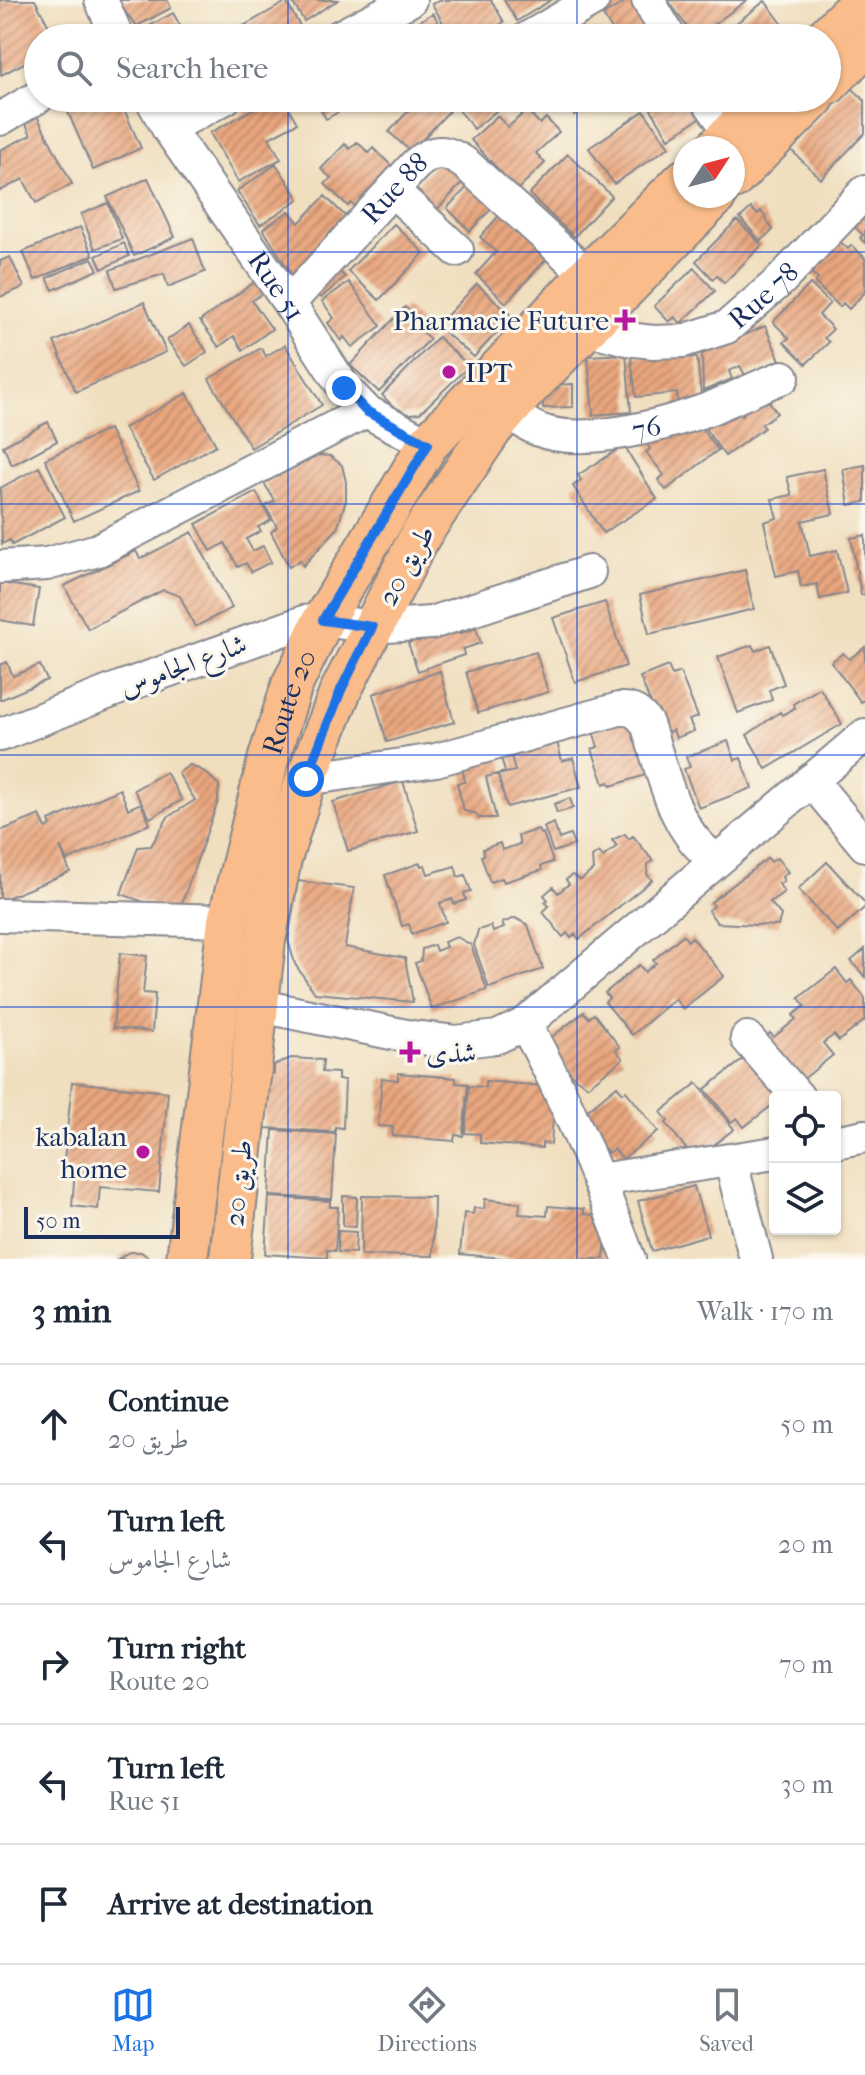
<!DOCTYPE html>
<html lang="en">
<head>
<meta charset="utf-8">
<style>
  body { margin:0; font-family:"IM FELL French Canon",Amiri,serif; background:#f2f2f3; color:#1f2937 }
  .controls { position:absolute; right:24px; bottom:24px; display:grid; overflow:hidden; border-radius:8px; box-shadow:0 2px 6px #0004 }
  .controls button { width:72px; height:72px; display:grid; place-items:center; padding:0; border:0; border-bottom:2px solid #e0e1e3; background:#fff; color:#1f2937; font:40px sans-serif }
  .compass { position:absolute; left:673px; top:136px; width:72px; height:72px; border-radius:50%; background:#fff; box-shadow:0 2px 6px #0004; rotate:54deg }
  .scale { position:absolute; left:24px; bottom:20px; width:156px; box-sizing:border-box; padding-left:8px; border:4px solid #1b2f5e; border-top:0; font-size:22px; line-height:28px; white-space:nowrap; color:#1b2f5e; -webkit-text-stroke:6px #fbf7ec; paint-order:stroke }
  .stop { position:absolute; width:24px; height:24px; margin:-18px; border:6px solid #1a73e8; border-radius:50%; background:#fff }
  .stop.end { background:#1a73e8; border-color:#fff; box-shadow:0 2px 8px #0008 }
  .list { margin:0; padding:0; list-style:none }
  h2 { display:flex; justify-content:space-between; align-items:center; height:104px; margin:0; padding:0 32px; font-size:34px }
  h2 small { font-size:26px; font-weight:400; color:#747a83 }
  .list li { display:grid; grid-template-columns:52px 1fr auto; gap:24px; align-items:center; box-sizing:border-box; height:120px; padding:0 32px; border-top:2px solid #e0e1e3 }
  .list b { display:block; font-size:30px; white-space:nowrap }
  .list p { margin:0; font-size:26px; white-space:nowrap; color:#747a83 }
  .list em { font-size:26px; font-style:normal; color:#747a83 }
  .icon { flex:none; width:44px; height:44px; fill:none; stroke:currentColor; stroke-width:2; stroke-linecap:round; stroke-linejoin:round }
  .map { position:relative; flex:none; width:865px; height:1259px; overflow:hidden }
  .search { position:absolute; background:#fff; box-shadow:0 2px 6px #0004; left:24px; right:24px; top:24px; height:88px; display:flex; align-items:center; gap:20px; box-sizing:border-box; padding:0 28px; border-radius:44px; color:#747a83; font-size:30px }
  .sheet { height:704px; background:#fff }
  nav { display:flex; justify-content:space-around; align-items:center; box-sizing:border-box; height:112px; border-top:2px solid #e0e1e3; background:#fff; font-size:22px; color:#747a83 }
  nav a { display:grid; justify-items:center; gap:4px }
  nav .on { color:#1a73e8 }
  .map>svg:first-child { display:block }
</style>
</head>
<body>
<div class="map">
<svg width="865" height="1259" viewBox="0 0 865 1259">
  <defs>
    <pattern id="building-hatch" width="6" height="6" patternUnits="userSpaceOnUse" patternTransform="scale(2)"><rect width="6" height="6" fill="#e9a67e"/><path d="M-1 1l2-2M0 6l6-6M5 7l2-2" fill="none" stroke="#bc886a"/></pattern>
  </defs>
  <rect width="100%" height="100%" fill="#fbf7ec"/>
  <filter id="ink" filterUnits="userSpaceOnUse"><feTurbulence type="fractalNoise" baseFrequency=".0125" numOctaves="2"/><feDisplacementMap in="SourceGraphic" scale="16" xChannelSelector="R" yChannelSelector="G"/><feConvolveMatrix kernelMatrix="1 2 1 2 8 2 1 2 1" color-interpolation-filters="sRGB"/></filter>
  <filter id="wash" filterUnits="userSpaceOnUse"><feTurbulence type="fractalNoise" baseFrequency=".006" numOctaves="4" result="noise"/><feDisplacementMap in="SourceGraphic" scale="32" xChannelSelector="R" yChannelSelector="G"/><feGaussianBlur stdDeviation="1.8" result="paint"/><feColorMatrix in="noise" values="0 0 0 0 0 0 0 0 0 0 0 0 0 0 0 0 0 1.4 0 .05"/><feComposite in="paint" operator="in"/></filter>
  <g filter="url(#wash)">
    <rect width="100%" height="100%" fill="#f0dfbf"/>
    <g id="blocks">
      <path fill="url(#building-hatch)" d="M0,0H35L55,38H38V56L1,75Z
        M115,0H167L171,8L137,26Z
        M291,0H338L304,21Z
        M440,0H491L504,22L477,38H452L432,4Z
        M504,0H551L517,21Z
        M628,0H638L661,38H617L603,15Z
        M668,0H747L695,38Z
        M765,1L787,30L777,38H717Z
        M286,2L300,26L280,38H222Z
        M173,13L187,38H149L144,29Z
        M433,13L448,38H391Z
        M850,86L865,101V133L821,179L790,149Z
        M76,98H119L141,148L93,170L64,103Z
        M273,98H283L297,123L269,138L281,159L238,182L210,133Z
        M314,98H363L326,119Z
        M420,98H439L451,109L411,152L389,132Z
        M453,98H512L474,129L451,100Z
        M563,98H599L574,115Z
        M644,98H700L709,112L669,138Z
        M527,110L540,124L546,118L559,132L536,153L545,163L517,190L471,140L497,116L508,127Z
        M644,111L669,147L614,184L589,148Z
        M37,116L72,184L36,203L23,179L0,191V150L31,135L25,122Z
        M357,142L369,153L373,148L397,171L359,210L351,203L348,206L325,184L331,178L321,169L345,144L350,149Z
        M568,154L612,196L574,237L529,194Z
        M439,160L463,182L433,214L409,193Z
        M276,164L299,199L260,225L237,191Z
        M148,178L175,237L134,256L107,197Z
        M475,179L498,202L470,231L447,208Z
        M325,196L348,219L293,277L263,229L289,211L299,223Z
        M108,203L122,239L95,249L81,214Z
        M751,208L757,214L761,211L773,230L760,241L740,218Z
        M504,210L552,253L506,303L476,274L496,252L480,237Z
        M865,211V243L860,238L863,235L852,224Z
        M737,220L762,245L724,283L717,275L713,279L696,261Z
        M394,224L424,253L379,300L348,271Z
        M80,227L93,255L35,280L23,252Z
        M193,238L205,272L168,287L164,274L116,288L110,270Z
        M836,238L848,249L851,245L865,258V292L849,309L843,303L840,307L815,283L818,279L807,269Z
        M124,243L129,256L102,269L96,256Z
        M10,257L24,287L0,297V261Z
        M92,258L98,270L53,290L47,278Z
        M336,268L345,277L321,298L313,290Z
        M694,268L715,291L681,323L675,317L669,322L654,306Z
        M256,281L264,292L252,301L272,329L243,350L234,336L219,347L200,321Z
        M349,282L381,326L352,347L344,337L341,341L328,323L334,318L322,301Z
        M477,284L512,316L474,357L437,326Z
        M810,284L830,303L819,315L833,329L824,338L829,342L806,364L784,342L789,338L773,322Z
        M144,302L166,352L76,392L54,342Z
        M405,307L421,323L417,327L430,339L379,392L350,365Z
        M189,325L207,352L186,366L167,340Z
        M765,326L780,360L745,375L740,366L729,371L732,379L703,391L702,354Z
        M438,337L469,366L420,413L401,415L382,395Z
        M285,345L322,405L251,448L209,379L261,348L266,356Z
        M686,352V358L697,357L702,405L678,408L677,393L636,397L631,357Z
        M626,354L631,412L593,415L588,356Z
        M573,384V407L543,408V385Z
        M187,393L216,445L154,480L124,428Z
        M763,393L777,413L762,424L764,428L725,456L704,427L731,400L742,416L744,415L736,403Z
        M695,420L718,450L666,490L658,480L664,475L646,452L650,449L645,441Z
        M48,422L57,441L12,465L3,446Z
        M109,429L139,491L74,521L45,459Z
        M624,446L657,499L603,533L573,486L581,480L578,475Z
        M318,455L330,456L342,465L346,482V500L337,529L303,566L300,560L289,567L271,532L277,527L265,506L275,501L264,483Z
        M865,465V502L849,505L843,469Z
        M39,467L65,517L12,545L10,540L2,544L0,488Z
        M823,469L833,514L802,521L810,556L837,550L847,593L820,599L817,584L801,587L798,571L776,576L764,522L777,518L772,499L792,495L787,477Z
        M256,492L271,520L258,527L261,531L246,539L253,551L263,546L271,562L251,572L246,563L238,567L225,543L211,551L196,524Z
        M192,532L232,608L195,627L180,596L163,590L88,629L64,586L136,551L140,559Z
        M865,535V594L861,595L851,538Z
        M745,570L754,609L649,634L640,595Z
        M0,583L39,589L33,626L0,620Z
        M605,602L626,666L575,682L553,618Z
        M456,627L459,634L476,628L481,643L463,649L464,655L418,671L408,643Z
        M752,645L755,651L770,645L784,684L769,690L772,700L738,713L718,657Z
        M865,647V699L861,702L831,662L843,653L849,659Z
        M536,652L548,692L478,713L466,672Z
        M7,662L13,676L40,665L47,680L0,700V665Z
        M668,666L672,675L680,672L698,717L689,720L694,731L676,738L673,730L663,734L640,677Z
        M440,671L454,722L387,742L373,694Z
        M820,688L842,724L766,769L747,735L780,712L782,715L795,708L793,704Z
        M633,718L655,772L611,786L609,782L604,784L592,749L598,747L593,731Z
        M728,741L735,760L741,758L752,788L699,808L684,769L690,767L686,757Z
        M557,742L562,761L573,758L581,787L507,807L498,775L515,771L511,755Z
        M501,757L505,772L486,777L496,818H479L475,813L464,811L457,783L465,782L462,767Z
        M190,765L205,772L219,785L218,801L178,914L121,894L138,847L151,846L168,817L195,800L178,773Z
        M166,772L182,800L150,818L134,790Z
        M403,781L418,831L348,851L333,802Z
        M120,789L128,809L141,803L150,824L67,861L60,847L70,872L2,900L0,898V831L40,815L46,828L51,826L49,821Z
        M570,798L573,808L557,813L554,804Z
        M554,823L559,839L570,835L574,845L553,852L544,827Z
        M538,829L540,834L543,833L553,862L541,866L542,870L504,882L502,878L490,882L481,856L484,855L483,849L500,843L502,850L520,844L518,836Z
        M625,834L629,839L633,836L653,861L648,864L647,874L652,880L579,939L575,934L571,938L567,933L563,937L543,912L549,906L545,902L548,900L544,895L553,887L558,893L569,884L566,880L572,875L581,880L593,870L592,857L599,852L603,857L617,846L612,840Z
        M768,858L771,862L777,858L788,872L782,877L784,881L779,884L784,892L770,902L781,915L778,926L717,923L708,910L714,906L711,902Z
        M827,862L865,903V907L838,932L798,889Z
        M420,863L421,866L425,865L428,874L455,866L458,877L465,875L471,891L464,893L466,900L454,904L452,899L440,903L446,922L412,934L409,924L402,926L385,875Z
        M298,881L354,888L345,947L405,958L413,1002L315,993L295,964L288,940Z
        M515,918L528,925L543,969L489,988L474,945L478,930L491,926L493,932L504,928L502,923Z
        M683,935L688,941L692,937L724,976L683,1009L675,999L632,1035L605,1002L609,998L605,993L639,965L645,972L656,963L653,960Z
        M457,937L471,945L487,990L432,1009L415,963L421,961L422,949L434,945L436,951L446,947L444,942Z
        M865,949V977L851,961Z
        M120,953L147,956L143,993L155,994L152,1032L113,1028Z
        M836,969L847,983L851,980L865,998V1020L839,1041L834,1035L823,1043L833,1055L801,1081L760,1041L770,1033L774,1037L796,1019L793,1015L805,1006L799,998Z
        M584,1012L589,1018L594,1014L620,1047L616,1050L623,1059L588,1086L575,1078L551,1048L555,1045L549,1039Z
        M749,1055L782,1097H775V1103L744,1127L737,1118L731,1122L705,1089Z
        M291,1058L323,1060L322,1072L338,1073V1080H345L343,1128L335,1127V1132L264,1128L267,1073L274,1074V1065Z
        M398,1073L456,1078V1083L468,1084L463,1136L455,1135L454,1141L392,1136L393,1127L378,1126L382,1078L398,1080Z
        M485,1081L543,1086L555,1092L551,1144L542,1143V1148L480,1143V1134L465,1133L469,1086L485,1087Z
        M72,1082L168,1092L159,1192L100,1187L98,1209L72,1206L75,1171L63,1170Z
        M697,1083L734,1129L702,1154L688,1151L666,1123L668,1121L661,1112Z
        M617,1086L623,1093L626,1091L658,1131L623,1159L614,1149L608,1153L586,1125L584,1113Z
        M273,1130L336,1134L332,1199L269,1196Z
        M694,1186L708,1235L652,1251L638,1201Z
        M343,1196L357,1197L356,1227L343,1226Z
        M362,1196L434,1197L433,1256L361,1255Z
        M269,1197L330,1201V1207H338L335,1251L327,1250V1258L265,1254Z
        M485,1199L520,1203L519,1214L547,1216L548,1206L584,1209V1214L595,1215V1219L603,1220L607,1225L604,1259H513L460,1254L464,1213L473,1214L474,1208L484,1209Z
        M338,1231L356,1232L355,1253L338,1252Z
        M129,1252H141L151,1259H118Z"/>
    </g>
  </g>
  <g filter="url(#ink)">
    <use href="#blocks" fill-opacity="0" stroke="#86878e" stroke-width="2"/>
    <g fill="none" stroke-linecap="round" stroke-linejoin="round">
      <g stroke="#86878e" stroke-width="36">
        <g id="minor">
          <path d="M101,0L118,38"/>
          <path d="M648,0L670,38"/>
          <path d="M337,38L410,0"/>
          <path d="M528,38L593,0"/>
          <path id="s1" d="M151,98L168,128L289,303L344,388L366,411L428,444"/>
          <path d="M706,98L731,133"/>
          <path d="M0,119L38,97"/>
          <path d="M168,128L225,98"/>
          <path d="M392,190L457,250"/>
          <path id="s2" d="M289,303L415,165C434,148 447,150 467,165L588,275"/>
          <path id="s3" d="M585,328L627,339L653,342L683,341L727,327L780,281L865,192"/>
          <path id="s4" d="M507,411C517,418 528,426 539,430C581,447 661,426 703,411C730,401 756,387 783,377"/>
          <path d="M0,567L47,564L98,550L366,411"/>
          <path d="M0,735L122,687L304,622L323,620L372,627L431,623L589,572"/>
          <path d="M306,779L436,760L619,709C633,708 639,713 647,724C663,770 673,834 717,860"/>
          <path d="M811,780L865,845"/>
          <path d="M0,915L228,921"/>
          <path d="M256,1005L411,1037L456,1042L497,1037L525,1024L865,735"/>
          <path d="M525,1024C567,1099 599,1179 629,1259"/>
          <path d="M747,1038L798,1097"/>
          <path d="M835,1142L865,1136"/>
          <path d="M731,1162L756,1259"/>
          <path d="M599,1180L775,1153"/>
        </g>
      </g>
      <g stroke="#86878e" stroke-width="44">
        <g id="major">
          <path d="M825,38L863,0"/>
          <path d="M827,85L865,46"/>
          <path d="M716,148L766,98"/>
          <path d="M733,179L814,98"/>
          <path id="s5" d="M187,1259L228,921L269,757L292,685L323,620L428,444L588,275L685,179"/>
          <path d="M230,1259L265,940L281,859L306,779L341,690L420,536L492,429L525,391L716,196"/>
        </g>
      </g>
      <use href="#minor" stroke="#fff" stroke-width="32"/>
      <use href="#major" stroke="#f9bc8a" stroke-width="40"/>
    </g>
  </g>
  <g fill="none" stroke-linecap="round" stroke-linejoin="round" filter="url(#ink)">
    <path stroke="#1a73e8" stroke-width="10" d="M306,779L341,690L372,627L323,620L428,444L366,411L344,388"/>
  </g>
  <path fill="none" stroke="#1d4ed8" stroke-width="2" stroke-opacity="0.55" d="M288,0V38M577,0V38M288,98V1259M577,98V1259M0,252H865M0,504H865M0,755H865M0,1007H865"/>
  <g fill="#b5179e" stroke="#fbf7ec" stroke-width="3">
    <path d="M621 308h8v8h8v8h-8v8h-8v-8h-8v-8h8z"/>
    <circle cx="449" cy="372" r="8"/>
    <path d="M406 1040h8v8h8v8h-8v8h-8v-8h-8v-8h8z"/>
    <circle cx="143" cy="1152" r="8"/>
  </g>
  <g text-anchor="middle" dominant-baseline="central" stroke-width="6" stroke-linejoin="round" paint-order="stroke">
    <g font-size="28" fill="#1b2f5e" stroke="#fbf7ec">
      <text stroke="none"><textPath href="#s2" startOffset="156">Rue 88</textPath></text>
      <text stroke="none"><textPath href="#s1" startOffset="226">Rue 51</textPath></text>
      <text stroke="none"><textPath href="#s3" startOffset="194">Rue 78</textPath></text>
      <text stroke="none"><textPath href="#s4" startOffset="146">76</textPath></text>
      <text transform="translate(406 565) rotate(-61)">طريق 20</text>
      <text transform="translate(183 665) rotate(-20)">شارع الجاموس</text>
      <text stroke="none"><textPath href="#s5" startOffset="568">Route 20</textPath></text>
      <text transform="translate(238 1183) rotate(-84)">طريق 20</text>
    </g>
    <g font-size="28" fill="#1b2f5e" stroke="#fbf7ec" text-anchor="end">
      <text x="609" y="320">Pharmacie Future</text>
      <text x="465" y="372" text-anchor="start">IPT</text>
      <text x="426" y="1052" text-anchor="start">شذى</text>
      <text x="127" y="1136">kabalan<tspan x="127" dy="32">home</tspan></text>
    </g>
  </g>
</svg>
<div class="controls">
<button><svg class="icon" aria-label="locate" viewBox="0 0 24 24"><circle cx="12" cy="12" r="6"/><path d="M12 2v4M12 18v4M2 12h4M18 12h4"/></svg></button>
<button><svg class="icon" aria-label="layers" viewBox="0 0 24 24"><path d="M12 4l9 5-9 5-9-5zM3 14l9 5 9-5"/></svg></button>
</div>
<svg class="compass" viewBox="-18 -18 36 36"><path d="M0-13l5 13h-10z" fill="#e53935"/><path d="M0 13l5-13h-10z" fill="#747a83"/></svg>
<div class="scale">50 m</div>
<div class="stop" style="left:306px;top:779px"></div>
<div class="stop end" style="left:344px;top:388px"></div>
<div class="search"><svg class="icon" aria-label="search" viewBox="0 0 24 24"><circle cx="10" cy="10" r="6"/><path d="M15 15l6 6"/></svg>Search here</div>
</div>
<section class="sheet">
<h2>3 min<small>Walk · 170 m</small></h2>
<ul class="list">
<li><svg class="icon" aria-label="ahead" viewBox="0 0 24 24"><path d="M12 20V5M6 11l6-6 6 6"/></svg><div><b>Continue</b><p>طريق 20</p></div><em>50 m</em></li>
<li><svg class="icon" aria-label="left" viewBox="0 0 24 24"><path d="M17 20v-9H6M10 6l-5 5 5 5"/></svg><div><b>Turn left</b><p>شارع الجاموس</p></div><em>20 m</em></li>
<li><svg class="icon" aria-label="right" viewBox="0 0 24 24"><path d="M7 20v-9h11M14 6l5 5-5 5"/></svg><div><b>Turn right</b><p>Route 20</p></div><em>70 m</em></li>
<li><svg class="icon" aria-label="left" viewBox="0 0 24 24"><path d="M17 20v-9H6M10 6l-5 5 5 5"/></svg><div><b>Turn left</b><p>Rue 51</p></div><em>30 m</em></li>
<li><svg class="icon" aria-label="arrive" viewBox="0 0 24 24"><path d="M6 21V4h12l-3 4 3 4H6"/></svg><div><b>Arrive at destination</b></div></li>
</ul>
</section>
<nav>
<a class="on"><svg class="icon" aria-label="map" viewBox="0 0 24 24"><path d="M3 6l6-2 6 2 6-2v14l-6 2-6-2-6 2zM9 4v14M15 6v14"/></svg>Map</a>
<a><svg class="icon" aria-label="directions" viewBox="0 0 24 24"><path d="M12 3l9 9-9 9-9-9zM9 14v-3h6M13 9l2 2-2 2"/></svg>Directions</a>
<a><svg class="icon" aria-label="saved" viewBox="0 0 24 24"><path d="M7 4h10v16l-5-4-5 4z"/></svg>Saved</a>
</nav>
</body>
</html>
